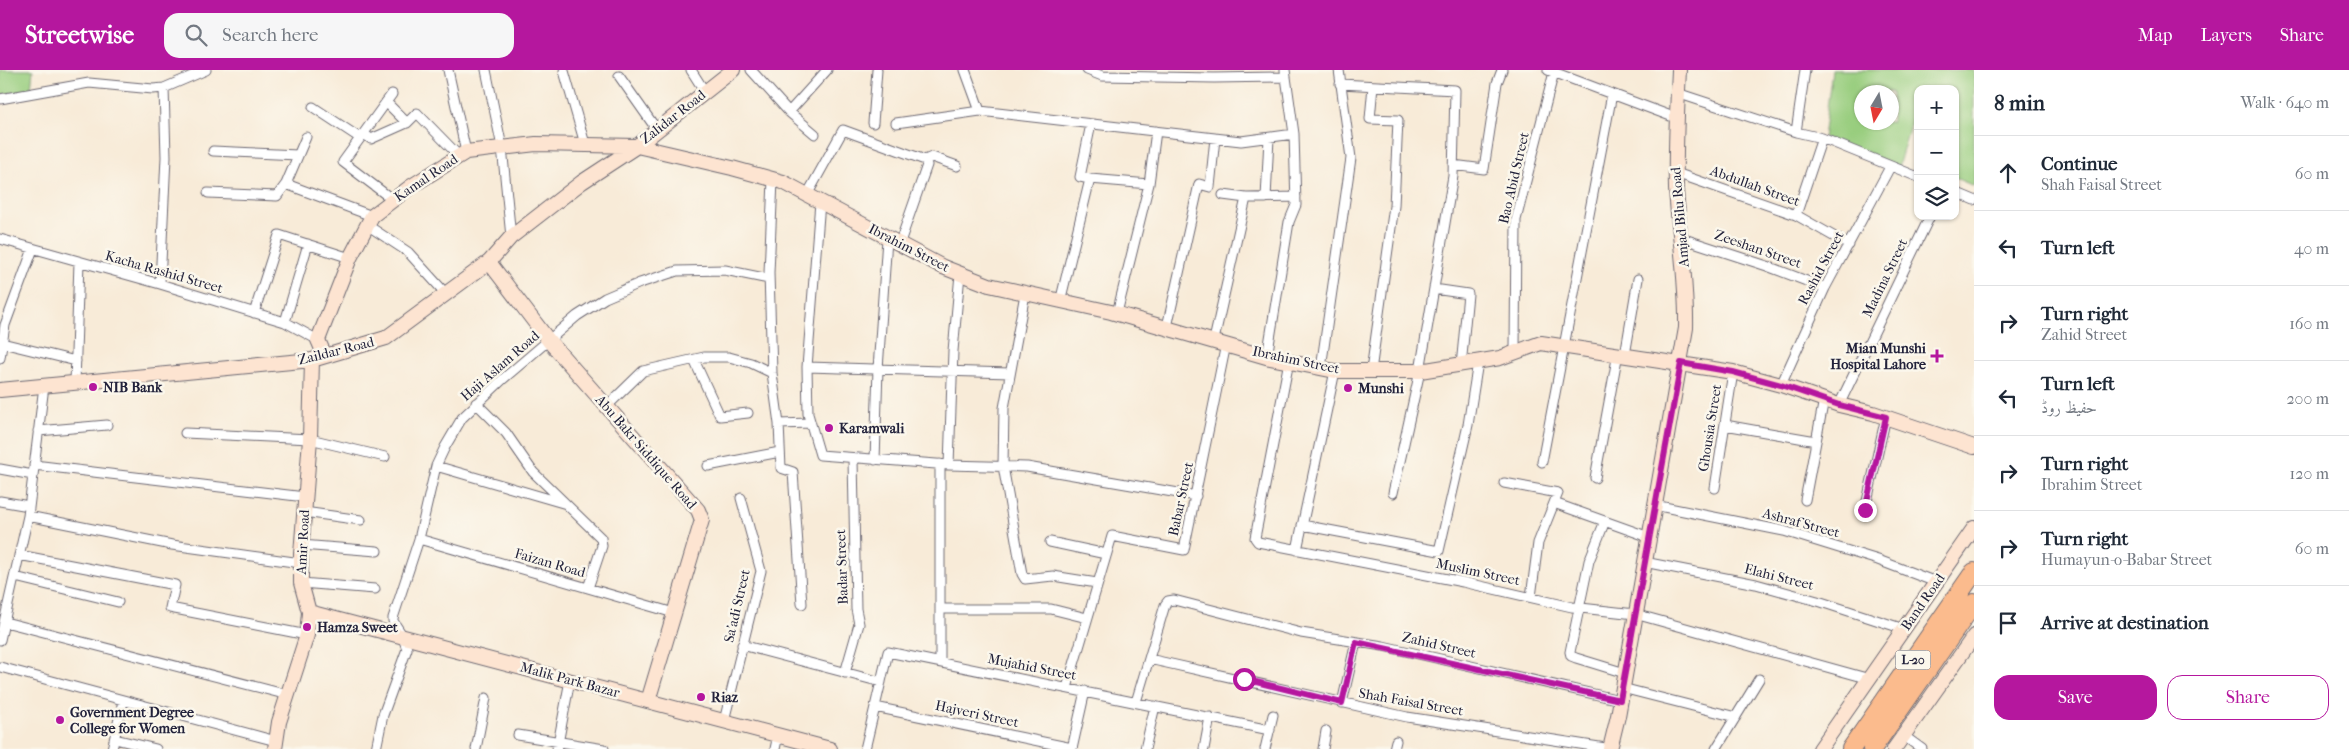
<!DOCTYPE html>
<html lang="en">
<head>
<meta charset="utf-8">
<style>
  body { margin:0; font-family:"IM FELL French Canon",Amiri,serif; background:#f6f6f7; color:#1f2937 }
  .controls { position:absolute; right:15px; top:15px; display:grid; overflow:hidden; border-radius:10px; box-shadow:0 1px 4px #0004 }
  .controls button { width:45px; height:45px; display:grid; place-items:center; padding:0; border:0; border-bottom:1px solid #e0e1e3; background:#fff; color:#1f2937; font:25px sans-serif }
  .compass { position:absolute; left:1854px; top:15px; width:45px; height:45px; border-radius:50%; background:#fff; box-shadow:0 1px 4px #0004; rotate:190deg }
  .stop { position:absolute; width:15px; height:15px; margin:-11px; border:4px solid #b5179e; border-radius:50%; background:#fff }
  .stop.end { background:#b5179e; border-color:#fff; box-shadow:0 1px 5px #0008 }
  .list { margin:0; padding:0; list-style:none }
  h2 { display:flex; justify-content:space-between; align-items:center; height:65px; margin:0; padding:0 20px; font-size:21px }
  h2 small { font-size:16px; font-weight:400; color:#747a83 }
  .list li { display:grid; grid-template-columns:32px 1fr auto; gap:15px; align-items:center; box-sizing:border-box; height:75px; padding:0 20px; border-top:1px solid #e0e1e3 }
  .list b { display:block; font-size:19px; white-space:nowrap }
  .list p { margin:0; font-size:16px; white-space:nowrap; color:#747a83 }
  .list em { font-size:16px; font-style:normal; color:#747a83 }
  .actions { display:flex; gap:10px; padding:15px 20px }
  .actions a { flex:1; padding:11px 0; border:1px solid #b5179e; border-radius:15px; text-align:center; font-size:18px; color:#b5179e }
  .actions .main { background:#b5179e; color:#fff }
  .icon { flex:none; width:28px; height:28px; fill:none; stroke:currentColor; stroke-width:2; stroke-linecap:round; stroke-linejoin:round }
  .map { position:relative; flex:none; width:1974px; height:679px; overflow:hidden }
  header { display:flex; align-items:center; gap:30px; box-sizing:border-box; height:70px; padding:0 25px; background:#b5179e; color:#fff }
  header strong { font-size:24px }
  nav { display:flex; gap:28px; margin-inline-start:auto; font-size:18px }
  .search { width:350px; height:45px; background:#f6f6f7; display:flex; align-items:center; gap:12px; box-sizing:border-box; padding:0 18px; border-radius:15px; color:#747a83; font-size:19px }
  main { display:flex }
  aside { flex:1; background:#fff }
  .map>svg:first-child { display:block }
</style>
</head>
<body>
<header>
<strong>Streetwise</strong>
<div class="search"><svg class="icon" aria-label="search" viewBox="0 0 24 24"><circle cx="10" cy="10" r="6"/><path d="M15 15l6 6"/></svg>Search here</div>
<nav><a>Map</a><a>Layers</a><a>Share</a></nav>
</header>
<main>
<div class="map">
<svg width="1974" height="679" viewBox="0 0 1974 679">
  <rect width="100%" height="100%" fill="#fbf7ec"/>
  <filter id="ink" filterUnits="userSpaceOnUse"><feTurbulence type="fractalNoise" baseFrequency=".02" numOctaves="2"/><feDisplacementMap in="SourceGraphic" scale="10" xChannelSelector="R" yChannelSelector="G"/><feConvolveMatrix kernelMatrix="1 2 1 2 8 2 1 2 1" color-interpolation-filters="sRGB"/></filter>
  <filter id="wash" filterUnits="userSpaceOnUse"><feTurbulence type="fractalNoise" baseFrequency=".0096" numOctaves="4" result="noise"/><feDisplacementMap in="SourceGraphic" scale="20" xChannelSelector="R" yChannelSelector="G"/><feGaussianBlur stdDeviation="1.12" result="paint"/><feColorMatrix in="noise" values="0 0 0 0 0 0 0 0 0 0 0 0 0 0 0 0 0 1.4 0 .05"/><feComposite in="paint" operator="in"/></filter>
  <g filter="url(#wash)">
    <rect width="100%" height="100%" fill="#f8ebd8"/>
    <path fill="#98cd7e" stroke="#5d785c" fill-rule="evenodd" d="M0,0H33L31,19L0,25Z
      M1832,0H1974V116L1955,108V19H1918V51L1912,49L1898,97L1823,68ZM1862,22H1892V52H1862Z"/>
  </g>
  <g filter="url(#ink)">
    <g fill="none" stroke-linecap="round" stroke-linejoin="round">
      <g stroke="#6d6872" stroke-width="11">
        <path id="street" d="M448,0L466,82
          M486,0L502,77L511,167
          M691,0L705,22
          M751,0L789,42L827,0
          M965,0L980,41
          M1087,0L1102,6L1214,8L1285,7
          M1548,0L1676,48
          M564,1L585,74
          M619,6L657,60
          M1340,14L1455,20L1453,106L1420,301L1393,423
          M1677,23L1796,62L1822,68L1918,107
          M392,24L343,92L393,130
          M0,29L89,13L153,19L164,18L206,0
          M386,32L407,53L417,43L459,86
          M313,37L360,68
          M789,42L815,64
          M873,53L877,0
          M896,53L980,41L1241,71L1294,64
          M1796,62L1805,0
          M364,64L371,69L407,53
          M306,67L286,114L372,146
          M213,81L298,85
          M1453,95L1484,99L1497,13L1502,0
          M1676,103L1796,145L1849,175
          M1090,109L1149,114
          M773,110L769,203L772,303L779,354L810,353
          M1955,122L1974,130
          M208,123L277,126L286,114
          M807,125L843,60L925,90L932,87L957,96
          M1223,125L1246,128L1296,127
          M1266,128L1269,68
          M820,132L807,297L808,344L820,385L949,395L1027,397L1196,426
          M1796,145L1822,68
          M367,155L408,182L447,225
          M1681,168L1767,196L1825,218
          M0,169L160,214L285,252L318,270
          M899,175L927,95L925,90
          M160,214L166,87L164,18
          M1434,219L1468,224L1461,296
          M1025,224L1004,338L1003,396L1022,504L1025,509L1053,506L1097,513
          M1060,232L1090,109L1080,107L1091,54
          M254,243L279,165L350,188
          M1117,243L1149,114L1156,61
          M285,252L308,174
          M1167,257L1199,114L1210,117L1215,68
          M1214,270L1246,128
          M2,273L76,291
          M1515,282L1516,150L1554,2
          M1625,285L1638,209
          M1267,287L1289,152L1296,135L1294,64L1285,0
          M0,288L5,255L33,179
          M694,290L720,346L748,343
          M1289,291L1255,468L1258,472L1463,512L1572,537L1635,544L1870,609
          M807,297L1010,303
          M1321,298L1351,88L1339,0
          M1371,301L1394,136L1398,50L1370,49L1373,16
          M75,313L79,192
          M1781,315L1825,218L1890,97
          M476,333L506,363L533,402L601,468L602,476L588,518
          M1839,335L1930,146
          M606,337L643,301L704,287H729L751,293L772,303
          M779,354L781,398L793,402L802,534
          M1725,355L1816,371
          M38,361L107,355
          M185,363L310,369L385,387
          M875,390L878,299L887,169
          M1542,392L1612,24
          M940,394V592
          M34,395L305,427
          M949,395L953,281L960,204
          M436,396L563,433
          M708,396L780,382
          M0,399L33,405
          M1595,408L1618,283
          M1504,413L1558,423L1538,473L1531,527
          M1715,418L1733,302
          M1805,430L1824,329
          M0,431L29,436
          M1554,433L1649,467
          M1654,435L1784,461L1878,490L1936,512
          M1865,440L1886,347
          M304,442L361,450
          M28,446L172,475L301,493
          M1605,451L1589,491L1570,582L1571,586L1576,588L1625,603
          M1302,455L1439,481L1468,355L1478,292
          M419,469L674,543
          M1050,472L1106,484
          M301,475L377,481
          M1297,480L1335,301
          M19,485L175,515L170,538L307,565
          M1644,492L1756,514L1821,532L1904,559
          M15,507L118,532
          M301,513L375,519
          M940,539H1051L1087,548
          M5,552L288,625
          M0,570L28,446L44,316
          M742,575L881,612
          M1149,589L1407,647L1612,679
          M0,597L276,671
          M845,603L859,554L856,539L853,389
          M1067,618L1112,466L1184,480L1226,274
          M1622,618L1736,647
          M1136,632L1165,535L1168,531L1174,530L1301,563L1383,576L1620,630
          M1342,633L1356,572
          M875,637L1072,678
          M724,651L761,501L741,428
          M518,665L604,679
          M1904,666L1922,679
          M115,669L156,679
          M112,679L123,631
          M376,679L383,645L407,579L402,565L393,551V548L419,469L436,396L445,377L462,348L503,309L577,246L605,228L640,213L677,201L725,200L769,209
          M476,679L486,628
          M557,679L570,610
          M775,679L778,665
          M865,679L888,582L1270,660
          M1072,679L1085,621
          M1145,679L1155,636
          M1204,679L1210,647
          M1265,679L1273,645
          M1323,679L1326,661
          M1394,679L1396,671
          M1716,679L1759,609"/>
      </g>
      <g stroke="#6d6872" stroke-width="16">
        <path id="secondary" d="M489,192L549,271L698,440L702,450L648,631
          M325,286L318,270L350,188L372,146L410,117L466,82L536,74L637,76L732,98L783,112L943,197L989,215L1111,242L1270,288L1335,301H1420L1500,288L1541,273L1733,302L1781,315L1839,335L1873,343L1974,377
          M0,320L312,290L386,268L489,192L511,167L582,112L637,76L733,0
          M309,542L830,679
          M275,679L279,652L307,565L309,542L301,513V484L310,369L312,290
          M1610,679L1618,646L1686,258C1687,211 1679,166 1676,119C1675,79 1677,40 1679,0
          M1820,679L1974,458
          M1894,679L1974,566"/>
      </g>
      <g stroke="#6d6872" stroke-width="20">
        <path id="highway" d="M1851,679L1974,502
          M1872,679L1974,533"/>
      </g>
      <use href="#street" stroke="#fff" stroke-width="9"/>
      <use href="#secondary" stroke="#fde4d1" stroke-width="14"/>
      <use href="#highway" stroke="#fbbb8d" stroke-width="18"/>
    </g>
  </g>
  <g fill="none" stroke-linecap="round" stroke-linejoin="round" filter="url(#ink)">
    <path stroke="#b5179e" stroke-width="6" d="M1244,609L1342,633L1356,572L1620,630L1681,293L1733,302L1781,315L1839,335L1886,347L1865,440"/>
  </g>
  <g fill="#b5179e" stroke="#fbf7ec" stroke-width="2">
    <path d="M1934.5 278.5h5v5h5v5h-5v5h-5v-5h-5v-5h5z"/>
    <circle cx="93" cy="317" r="5"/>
    <circle cx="1348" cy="318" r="5"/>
    <circle cx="829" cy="358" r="5"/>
    <circle cx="307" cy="557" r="5"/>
    <circle cx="701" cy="627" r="5"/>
    <circle cx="60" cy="650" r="5"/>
  </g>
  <g text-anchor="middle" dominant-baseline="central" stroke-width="5" stroke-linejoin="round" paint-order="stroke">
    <rect fill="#fbf7ec" stroke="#636270" stroke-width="1" x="1895.5" y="580.5" width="35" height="19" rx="4"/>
    <g font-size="12" font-weight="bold" fill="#22223b">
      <text x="1913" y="590">L-20</text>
    </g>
    <g font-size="14" fill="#22223b" stroke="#fbf7ec">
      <text transform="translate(673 47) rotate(-38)">Zalidar Road</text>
      <text transform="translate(426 108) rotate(-34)">Kamal Road</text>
      <text transform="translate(1514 108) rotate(-77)">Bao Abid Street</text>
      <text transform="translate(1755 116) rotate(20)">Abdullah Street</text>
      <text transform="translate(1680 147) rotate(-95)">Amjad Bilu Road</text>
      <text transform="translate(909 178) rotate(27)">Ibrahim Street</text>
      <text transform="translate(1758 179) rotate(19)">Zeeshan Street</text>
      <text transform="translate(1821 198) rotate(-62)">Rashid Street</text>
      <text transform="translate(164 202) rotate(16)">Kacha Rashid Street</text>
      <text transform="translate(1885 208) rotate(-64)">Madina Street</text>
      <text transform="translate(336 281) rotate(-14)">Zaildar Road</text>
      <text transform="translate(1296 290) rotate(12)">Ibrahim Street</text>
      <text transform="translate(500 296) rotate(-41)">Haji Aslam Road</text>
      <text transform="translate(1710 358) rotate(-81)">Ghousia Street</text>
      <text transform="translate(646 382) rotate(49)">Abu Bakr Siddique Road</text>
      <text transform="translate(1181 429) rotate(-78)">Babar Street</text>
      <text transform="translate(1801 453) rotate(15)">Ashraf Street</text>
      <text transform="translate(303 472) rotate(-87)">Amir Road</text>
      <text transform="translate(550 493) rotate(16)">Faizan Road</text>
      <text transform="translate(842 497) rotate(-92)">Badar Street</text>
      <text transform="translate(1478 502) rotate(12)">Muslim Street</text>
      <text transform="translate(1779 507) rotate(14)">Elahi Street</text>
      <text transform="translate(1923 532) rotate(-55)">Band Road</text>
      <text transform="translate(737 536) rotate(-77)">Sa'adi Street</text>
      <text transform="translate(1439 575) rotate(13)">Zahid Street</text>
      <text transform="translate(1032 597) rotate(11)">Mujahid Street</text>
      <text transform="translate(570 610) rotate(15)">Malik Park Bazar</text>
      <text transform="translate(1411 632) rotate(10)">Shah Faisal Street</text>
      <text transform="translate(977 644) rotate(12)">Hajveri Street</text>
    </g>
    <g font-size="14" font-weight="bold" fill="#22223b" stroke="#fbf7ec" text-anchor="start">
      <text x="1926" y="278" text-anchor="end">Mian Munshi<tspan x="1926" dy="16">Hospital Lahore</tspan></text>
      <text x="103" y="317">NIB Bank</text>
      <text x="1358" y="318">Munshi</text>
      <text x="839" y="358">Karamwali</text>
      <text x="317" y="557">Hamza Sweet</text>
      <text x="711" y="627">Riaz</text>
      <text x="70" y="642">Government Degree<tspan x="70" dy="16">College for Women</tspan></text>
    </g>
  </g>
</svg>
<div class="controls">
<button>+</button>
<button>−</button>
<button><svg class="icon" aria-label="layers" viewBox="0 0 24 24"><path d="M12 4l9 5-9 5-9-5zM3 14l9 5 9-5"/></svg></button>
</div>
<svg class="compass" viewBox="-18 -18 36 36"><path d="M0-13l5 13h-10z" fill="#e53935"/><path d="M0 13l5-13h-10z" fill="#747a83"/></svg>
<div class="stop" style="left:1244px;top:609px"></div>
<div class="stop end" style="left:1865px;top:440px"></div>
</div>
<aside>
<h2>8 min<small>Walk · 640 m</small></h2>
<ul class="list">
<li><svg class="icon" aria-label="ahead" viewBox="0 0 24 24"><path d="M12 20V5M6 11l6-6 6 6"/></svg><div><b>Continue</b><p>Shah Faisal Street</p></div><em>60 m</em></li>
<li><svg class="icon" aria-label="left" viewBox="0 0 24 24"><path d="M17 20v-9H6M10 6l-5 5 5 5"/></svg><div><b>Turn left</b></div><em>40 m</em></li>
<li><svg class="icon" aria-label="right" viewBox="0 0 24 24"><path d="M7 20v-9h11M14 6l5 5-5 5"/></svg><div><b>Turn right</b><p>Zahid Street</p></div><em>160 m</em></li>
<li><svg class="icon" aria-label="left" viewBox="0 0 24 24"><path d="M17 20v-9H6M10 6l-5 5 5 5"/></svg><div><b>Turn left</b><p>حفیظ روڈ</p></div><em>200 m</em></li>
<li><svg class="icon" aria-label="right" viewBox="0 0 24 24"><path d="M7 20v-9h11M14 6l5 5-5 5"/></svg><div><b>Turn right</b><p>Ibrahim Street</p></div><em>120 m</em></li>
<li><svg class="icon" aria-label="right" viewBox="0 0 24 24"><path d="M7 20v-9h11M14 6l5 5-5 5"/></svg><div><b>Turn right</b><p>Humayun-o-Babar Street</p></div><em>60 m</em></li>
<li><svg class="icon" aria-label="arrive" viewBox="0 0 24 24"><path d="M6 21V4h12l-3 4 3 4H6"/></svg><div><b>Arrive at destination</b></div></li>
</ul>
<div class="actions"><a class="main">Save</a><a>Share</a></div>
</aside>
</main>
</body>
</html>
